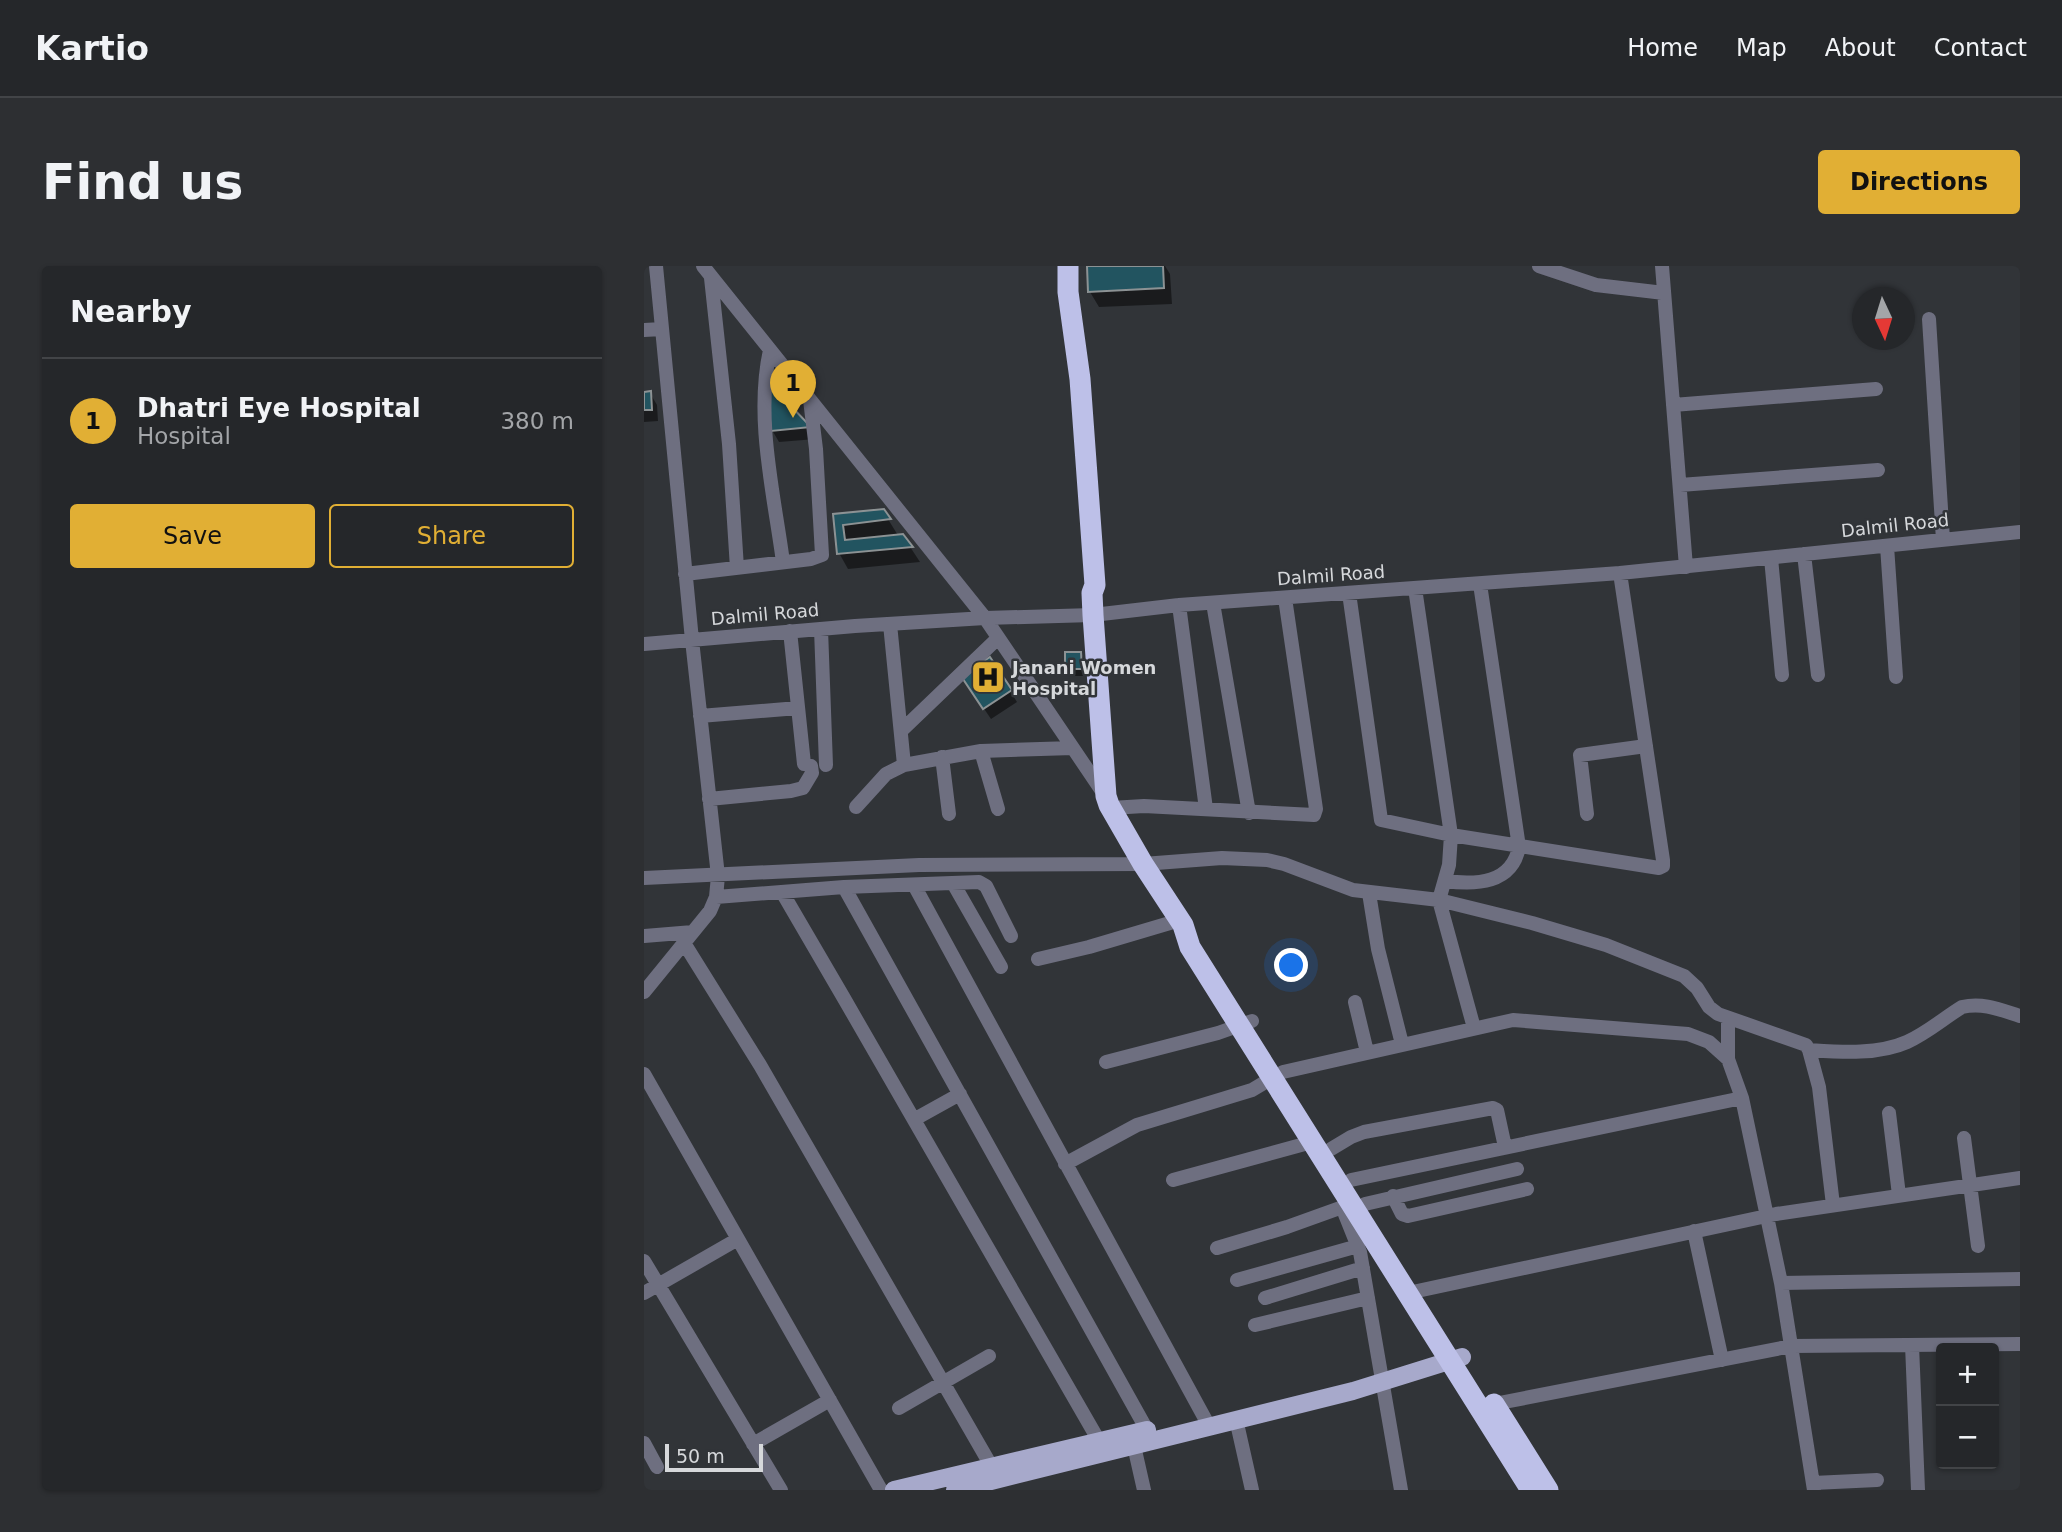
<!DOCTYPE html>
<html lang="en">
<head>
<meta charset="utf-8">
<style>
  body { margin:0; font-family:"DejaVu Sans",sans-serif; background:#2d2f32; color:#f1f3f6 }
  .controls { position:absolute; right:21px; bottom:21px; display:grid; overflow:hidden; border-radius:7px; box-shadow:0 2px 5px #0004 }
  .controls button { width:63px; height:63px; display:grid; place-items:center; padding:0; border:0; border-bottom:2px solid #424447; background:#25272a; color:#f1f3f6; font:35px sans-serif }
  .compass { position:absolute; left:1208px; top:21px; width:63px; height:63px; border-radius:50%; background:#25272a; box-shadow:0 2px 5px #0004; rotate:176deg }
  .scale { position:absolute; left:21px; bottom:18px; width:98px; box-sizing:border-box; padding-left:7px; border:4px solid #d6d8db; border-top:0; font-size:19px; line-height:24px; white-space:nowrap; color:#d6d8db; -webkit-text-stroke:5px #313438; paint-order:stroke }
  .you { position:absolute; left:648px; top:700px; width:24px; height:24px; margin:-18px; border:5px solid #fff; border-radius:50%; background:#1a73e8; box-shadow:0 0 0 10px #1a73e833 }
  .badge { display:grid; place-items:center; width:46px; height:46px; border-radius:50%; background:#e1af34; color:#111; font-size:23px; font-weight:700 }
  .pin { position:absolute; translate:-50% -58px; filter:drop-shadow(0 2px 4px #0008) }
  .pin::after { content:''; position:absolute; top:37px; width:24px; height:21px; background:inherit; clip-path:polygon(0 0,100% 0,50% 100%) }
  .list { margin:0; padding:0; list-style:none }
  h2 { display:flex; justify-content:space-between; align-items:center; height:91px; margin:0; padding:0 28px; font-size:30px }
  h2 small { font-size:23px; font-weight:400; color:#a3a5a8 }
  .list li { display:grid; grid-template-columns:46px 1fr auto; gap:21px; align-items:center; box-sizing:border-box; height:126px; padding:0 28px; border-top:2px solid #424447 }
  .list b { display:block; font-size:26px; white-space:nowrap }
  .list p { margin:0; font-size:23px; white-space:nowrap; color:#a3a5a8 }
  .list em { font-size:23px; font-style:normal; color:#a3a5a8 }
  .actions { display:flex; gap:14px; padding:21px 28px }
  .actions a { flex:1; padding:16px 0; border:2px solid #e1af34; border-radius:7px; text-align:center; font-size:24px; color:#e1af34 }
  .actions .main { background:#e1af34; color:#111 }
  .map { position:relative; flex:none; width:1376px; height:1224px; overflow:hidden; border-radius:7px }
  header { display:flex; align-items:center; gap:42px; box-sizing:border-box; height:98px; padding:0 35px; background:#25272a; border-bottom:2px solid #424447 }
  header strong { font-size:33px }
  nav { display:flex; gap:38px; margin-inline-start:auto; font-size:24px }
  .intro { display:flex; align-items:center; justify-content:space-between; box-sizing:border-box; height:168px; padding:0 42px }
  h1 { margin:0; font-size:49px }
  .button { padding:18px 32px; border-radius:7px; background:#e1af34; color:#111; font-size:24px; font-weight:700 }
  main { display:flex; gap:42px; padding:0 42px }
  aside { flex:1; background:#25272a; border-radius:7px; box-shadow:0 2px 5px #0004 }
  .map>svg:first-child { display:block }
</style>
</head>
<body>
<header>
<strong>Kartio</strong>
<nav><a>Home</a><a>Map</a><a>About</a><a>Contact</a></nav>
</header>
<div class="intro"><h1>Find us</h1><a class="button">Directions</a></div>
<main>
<aside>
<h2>Nearby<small></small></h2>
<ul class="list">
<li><span class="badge">1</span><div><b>Dhatri Eye Hospital</b><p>Hospital</p></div><em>380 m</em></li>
</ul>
<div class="actions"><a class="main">Save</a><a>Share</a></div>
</aside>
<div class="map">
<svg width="1376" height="1224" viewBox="0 0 1376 1224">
  <rect width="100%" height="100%" fill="#313438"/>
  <path fill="#0007" d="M444,0H521L526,8L528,38L455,41L446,26Z
    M125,118L166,162L172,173L135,176L128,164Z
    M6,127L13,139L14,155L0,156V128Z
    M239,245L255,271L259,270L276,296L204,303L195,287L191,249Z
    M436,387L441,395V410H427L423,403V388Z
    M346,393L373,436L347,453L326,422Z"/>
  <path fill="#225460" stroke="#8c9294" stroke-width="2" d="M443,0H519L520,22L444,26Z
    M122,114L167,161L127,165Z
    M7,125L8,144H0V126Z
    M240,243L247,253L199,259L201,274L259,268L269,281L193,288L189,248Z
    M421,386H437L438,403H421Z
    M346,391L368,424L339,443L317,410Z"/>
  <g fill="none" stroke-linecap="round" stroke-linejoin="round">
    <path stroke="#6e6f80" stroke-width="14" d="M59,0L341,352L460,528
      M895,0L952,19L1020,27
      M1018,0L1042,301
      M67,12L85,178L93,302
      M1285,53L1299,274
      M0,64L18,63
      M126,84C111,152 130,228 139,296
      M1029,139L1232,123
      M1036,219L1234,204
      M1243,280L1252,411
      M1160,288L1174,409
      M1127,292L1138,409
      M41,308L167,293L178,289L172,183L166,134
      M771,322L807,569L805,599L795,634L830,762
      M705,327L737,554L807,569L1015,602L1019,600V594L976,307
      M569,337L605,547
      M535,339L562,543
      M246,358L260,499
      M177,363L182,499
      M146,365L160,498
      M0,378L211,360L341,352L449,349L535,339L976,307L1376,266
      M56,450L154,442
      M257,465L354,372
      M337,485L354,543
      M298,491L305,548
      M65,533L147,525L159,522L168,507L167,500
      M212,541L242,508L260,499L337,485L429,482
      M467,542L500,540L670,549L672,543L641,332
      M943,548L936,489L1002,480
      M0,612L275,599L499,598L578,592L623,594L640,598L709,624L795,634L888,657L962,679L1040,710L1053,722L1065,741L1074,748L1162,779L1165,784L1175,821L1189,939
      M801,615C832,619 868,618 875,581L836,318
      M309,617L357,701
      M270,619L565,1160
      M200,621L503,1164
      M138,626C245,808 348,992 455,1175
      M725,627L734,683L758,778
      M72,631L200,621L335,616L342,620L367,670
      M0,670L49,666
      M40,677L116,799L353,1210
      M394,693L445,681L536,654
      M0,726L66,645L72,631L74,610L48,374L12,0
      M711,736L723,786
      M1084,753V793
      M1165,784C1196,786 1234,789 1263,776C1283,767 1300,752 1318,741C1339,736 1357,744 1376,750
      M462,796L574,767L608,755
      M639,806L869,754L1044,768L1065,776L1084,793L1098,832L1137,1017L1170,1224
      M0,808L237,1224
      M1245,847L1255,929
      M271,853L316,828
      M1320,872L1334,980
      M687,883L707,871L720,866L849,842L853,844L861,881
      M421,898L493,859L608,824L628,812
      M529,914L668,876
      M707,914L1098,832
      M749,930L758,948L764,950L883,923
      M721,938L873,903
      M698,941L716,986L757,1224
      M1050,965L1078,1094
      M573,982L643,961L707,938
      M0,995L137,1224
      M593,1014L714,980
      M1137,1017L1376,1013
      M0,1027L94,973
      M764,1027L1132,948L1376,912
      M621,1032L719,1002
      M611,1059L724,1032
      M1268,1079L1274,1224
      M850,1138L1148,1080L1376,1078
      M255,1142L345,1090
      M592,1153L608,1224
      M488,1171L500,1224
      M0,1177L13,1201
      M109,1178L186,1134
      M1169,1217L1233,1214"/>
    <path stroke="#a7a9cb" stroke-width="18" d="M250,1224L503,1164
      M311,1224L709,1125L818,1091"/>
    <path stroke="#bdc0e8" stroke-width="21" d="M424,0V26L436,113L451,319L448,327L449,349L462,530L465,539L499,598L539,659L546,681L887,1224
      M850,1138L904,1224"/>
  </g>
  <defs>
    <g id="hospital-square" transform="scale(1.75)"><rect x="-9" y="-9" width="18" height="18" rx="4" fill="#e1af34" stroke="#313438"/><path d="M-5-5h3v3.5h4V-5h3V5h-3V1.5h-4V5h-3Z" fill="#111"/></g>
  </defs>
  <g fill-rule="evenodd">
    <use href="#hospital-square" x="344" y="411"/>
  </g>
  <g text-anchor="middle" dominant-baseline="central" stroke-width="5" stroke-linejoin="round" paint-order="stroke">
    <g font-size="18" fill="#d6d8db" stroke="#313438">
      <text transform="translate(1251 259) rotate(-6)">Dalmil Road</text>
      <text transform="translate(687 309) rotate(-4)">Dalmil Road</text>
      <text transform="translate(121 348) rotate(-5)">Dalmil Road</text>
    </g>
    <g font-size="18" font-weight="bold" fill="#d6d8db" stroke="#313438" text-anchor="start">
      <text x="368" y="401">Janani Women<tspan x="368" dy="21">Hospital</tspan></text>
    </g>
  </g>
</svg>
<div class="controls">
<button>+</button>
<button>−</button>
</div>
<svg class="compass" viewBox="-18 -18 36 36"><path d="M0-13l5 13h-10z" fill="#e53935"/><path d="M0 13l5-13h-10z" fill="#a3a5a8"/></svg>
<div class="scale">50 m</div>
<div class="you"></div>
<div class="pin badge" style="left:149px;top:152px">1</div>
</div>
</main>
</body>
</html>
